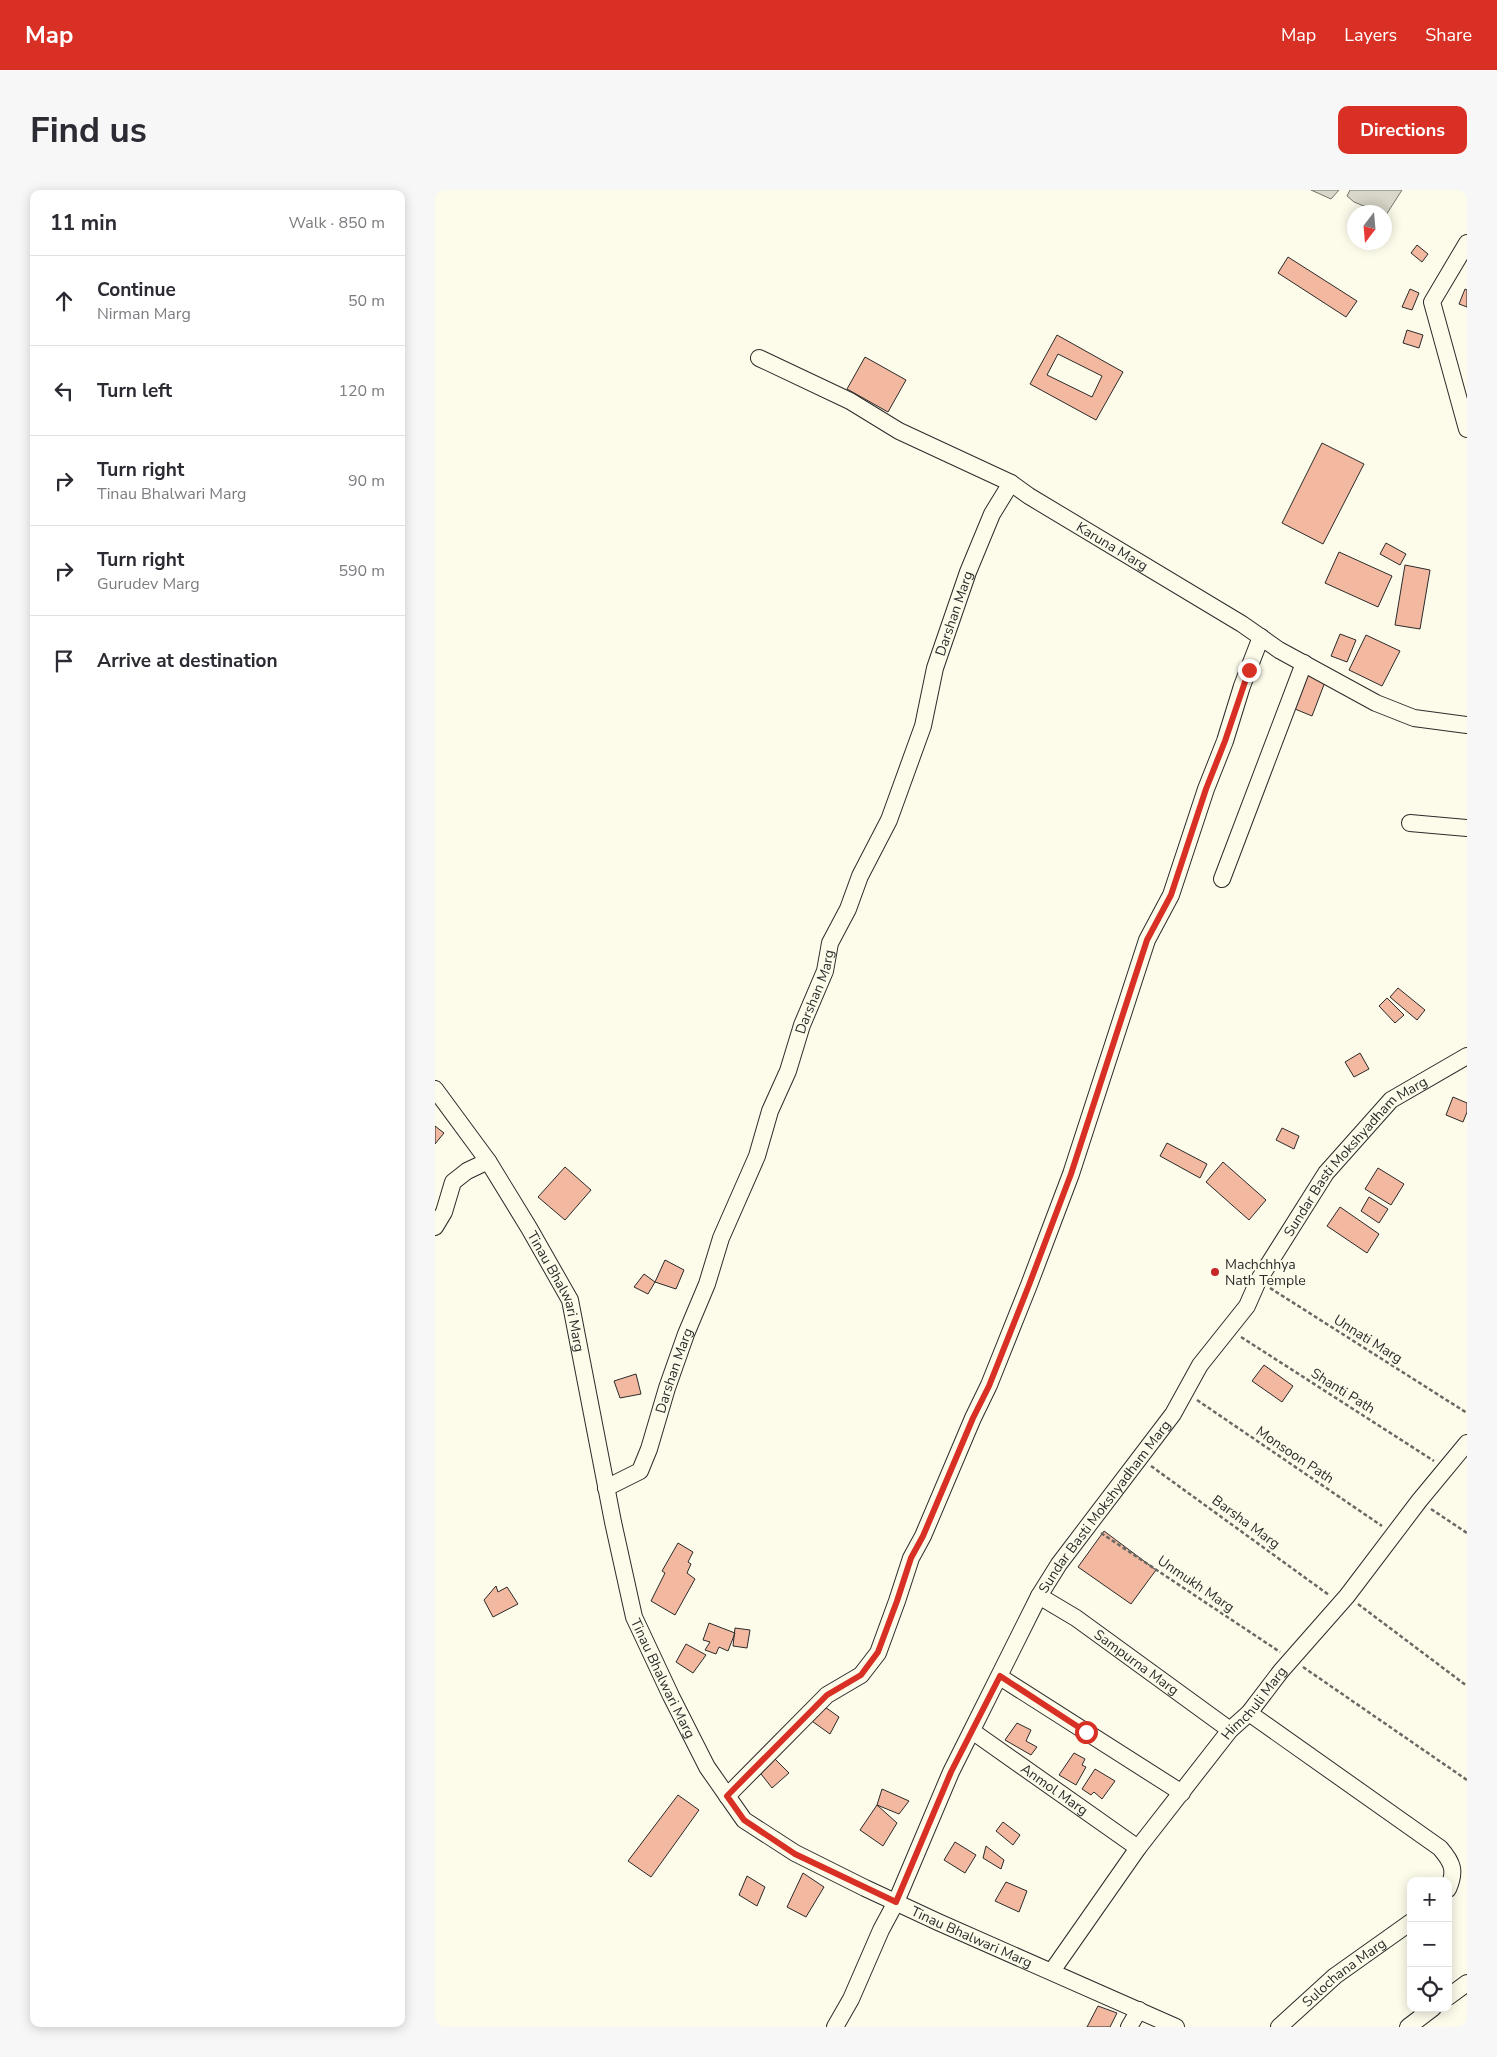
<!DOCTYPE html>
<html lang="en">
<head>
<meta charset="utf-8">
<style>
  body { margin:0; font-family:"Nunito Sans",sans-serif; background:#f7f7f7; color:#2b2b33 }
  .controls { position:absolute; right:15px; bottom:15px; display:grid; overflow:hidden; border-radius:10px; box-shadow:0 2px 12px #0003 }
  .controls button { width:45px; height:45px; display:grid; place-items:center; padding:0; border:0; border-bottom:1px solid #e1e1e2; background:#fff; color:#2b2b33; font:25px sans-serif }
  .compass { position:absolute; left:912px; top:15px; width:45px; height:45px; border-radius:50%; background:#fff; box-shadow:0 2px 12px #0003; rotate:196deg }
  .stop { position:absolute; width:15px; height:15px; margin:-11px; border:4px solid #d93025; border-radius:50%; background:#fff }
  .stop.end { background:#d93025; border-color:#fff; box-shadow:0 1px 5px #0008 }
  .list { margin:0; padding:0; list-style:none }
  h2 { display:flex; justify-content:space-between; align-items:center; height:65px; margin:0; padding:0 20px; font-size:21px }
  h2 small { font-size:16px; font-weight:400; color:#7c7c81 }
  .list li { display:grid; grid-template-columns:32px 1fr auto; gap:15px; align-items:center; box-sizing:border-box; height:90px; padding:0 20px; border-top:1px solid #e1e1e2 }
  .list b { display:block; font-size:19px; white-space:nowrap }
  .list p { margin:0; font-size:16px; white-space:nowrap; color:#7c7c81 }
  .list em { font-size:16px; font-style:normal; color:#7c7c81 }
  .icon { flex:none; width:28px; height:28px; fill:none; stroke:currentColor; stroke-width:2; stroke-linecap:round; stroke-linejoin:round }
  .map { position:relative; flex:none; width:1032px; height:1837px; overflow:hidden; border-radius:10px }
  header { display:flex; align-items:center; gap:30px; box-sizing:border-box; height:70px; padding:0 25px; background:#d93025; color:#fff }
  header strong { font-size:24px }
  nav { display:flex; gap:28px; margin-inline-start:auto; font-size:18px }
  .intro { display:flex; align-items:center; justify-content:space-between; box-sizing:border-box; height:120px; padding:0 30px }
  h1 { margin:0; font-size:35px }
  .button { padding:12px 22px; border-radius:10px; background:#d93025; color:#fff; font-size:18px; font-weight:700 }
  main { display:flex; gap:30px; padding:0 30px }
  aside { flex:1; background:#fff; border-radius:10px; box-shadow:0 2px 12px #0003 }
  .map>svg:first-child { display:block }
</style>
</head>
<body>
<header>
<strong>Map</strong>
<nav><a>Map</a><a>Layers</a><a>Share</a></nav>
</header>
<div class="intro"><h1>Find us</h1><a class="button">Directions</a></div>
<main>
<aside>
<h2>11 min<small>Walk · 850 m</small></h2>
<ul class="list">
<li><svg class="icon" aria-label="ahead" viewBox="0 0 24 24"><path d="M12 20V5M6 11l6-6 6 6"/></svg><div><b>Continue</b><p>Nirman Marg</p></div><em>50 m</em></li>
<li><svg class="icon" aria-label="left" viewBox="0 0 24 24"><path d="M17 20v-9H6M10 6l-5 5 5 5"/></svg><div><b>Turn left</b></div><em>120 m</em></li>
<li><svg class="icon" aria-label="right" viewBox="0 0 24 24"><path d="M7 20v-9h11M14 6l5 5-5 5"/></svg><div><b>Turn right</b><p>Tinau Bhalwari Marg</p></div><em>90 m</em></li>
<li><svg class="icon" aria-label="right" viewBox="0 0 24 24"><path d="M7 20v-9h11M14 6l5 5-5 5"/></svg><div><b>Turn right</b><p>Gurudev Marg</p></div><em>590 m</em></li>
<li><svg class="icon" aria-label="arrive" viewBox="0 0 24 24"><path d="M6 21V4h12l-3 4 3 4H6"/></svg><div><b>Arrive at destination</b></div></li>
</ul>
</aside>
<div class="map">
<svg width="1032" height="1837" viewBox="0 0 1032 1837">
  <rect width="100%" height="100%" fill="#fdfbea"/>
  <path fill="#d8d7c9" stroke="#74746e" d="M876,0H904L896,9Z
    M915,0H967L951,25L919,12L912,6Z"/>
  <path fill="#f2b8a0" stroke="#2b2b2b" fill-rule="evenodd" d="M982,55L993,64L987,72L976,63Z
    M853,67L922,111L911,127L843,83Z
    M975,99L984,103L977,120L967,117Z
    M1030,99L1032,100V117L1024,114Z
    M972,140L988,145L984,158L968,153Z
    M622,145L688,182L661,230L595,194ZM623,164L667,186L657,207L612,185Z
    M430,167L471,190L453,222L412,199Z
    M887,253L929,274L888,354L847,333Z
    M951,353L971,364L965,375L945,364Z
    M904,362L957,386L943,417L890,393Z
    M970,375L995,380L985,439L960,435Z
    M905,444L921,450L912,472L896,466Z
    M931,445L965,461L947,496L914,480Z
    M873,485L890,492L877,526L860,519Z
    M963,798L990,820L982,830L955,807Z
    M952,808L969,825L960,833L944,816Z
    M925,863L934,879L919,887L910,872Z
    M1018,907L1032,913V922L1028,932L1011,925Z
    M0,936L9,943L0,954Z
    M847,938L864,946L859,959L841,950Z
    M732,953L772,974L765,988L725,966Z
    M788,972L831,1010L814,1030L771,992Z
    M130,977L156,1000L130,1030L103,1007Z
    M943,978L969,994L956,1015L930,999Z
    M934,1007L953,1019L944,1033L926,1021Z
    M905,1017L944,1044L932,1063L892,1036Z
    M230,1070L249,1080L241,1099L220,1092Z
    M209,1084L220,1092L213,1104L199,1097Z
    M829,1175L858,1196L847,1212L817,1191Z
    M201,1184L206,1204L185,1208L179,1191Z
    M669,1341L721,1380L696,1414L643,1377Z
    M243,1353L258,1362L253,1372L256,1374L252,1383L260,1389L240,1425L216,1411L230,1383L227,1381Z
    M61,1396L63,1402L72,1397L83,1414L58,1427L49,1410Z
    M274,1433L300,1443L293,1461L284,1457L281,1464L270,1460L275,1452L268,1450Z
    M300,1438L315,1440L312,1458L298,1456Z
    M251,1454L271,1465L258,1483L241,1472Z
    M390,1517L404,1527L395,1544L374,1529Z
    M582,1533L596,1540L591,1551L602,1557L596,1565L570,1550Z
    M639,1563L650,1569L647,1575L651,1577L641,1595L624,1585Z
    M337,1566L354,1583L337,1598L323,1580Z
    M660,1579L680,1591L667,1609L659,1602L656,1605L647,1599Z
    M447,1599L474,1611L464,1624L442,1615Z
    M243,1605L264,1620L216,1687L193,1671Z
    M442,1615L462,1633L448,1656L425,1640Z
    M568,1632L585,1645L578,1655L561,1641Z
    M520,1652L541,1665L530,1683L509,1670Z
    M551,1656L569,1670L566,1679L548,1668Z
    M368,1683L389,1697L371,1727L352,1717Z
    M312,1686L330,1697L322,1716L304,1705Z
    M571,1692L592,1701L584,1722L560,1711Z
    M663,1816L682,1823L675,1837H652Z"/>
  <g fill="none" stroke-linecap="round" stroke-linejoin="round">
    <g stroke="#2b2b2b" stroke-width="18">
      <g id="minor">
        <path d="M1032,53L997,112L1032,239"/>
        <path id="s1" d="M324,168L415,211L464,241L576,293L594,306L807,434L844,460L941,513L979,528L1032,535"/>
        <path d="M975,633L1032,638"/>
        <path d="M787,689L869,473"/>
        <path id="s2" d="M0,899L53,971L94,1038L135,1110L178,1332L199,1427L236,1506L272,1577L309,1630L360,1663L430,1698L503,1732L741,1837"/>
        <path d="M0,1037L9,1022L18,992L32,981L53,971"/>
        <path id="s3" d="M171,1298L205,1281L214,1259L232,1198L251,1144L272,1094L286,1048L322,966L335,921L353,881L367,835L390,781L395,753L413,719L425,686L454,630L488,536L500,478L533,382L557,324L576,293"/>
        <path id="s4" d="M604,1406L641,1428L795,1540"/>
        <path d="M565,1487L747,1603"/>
        <path d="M814,1523L1005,1658C1018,1673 1021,1681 1013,1699"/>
        <path id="s5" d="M537,1541L703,1658"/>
        <path d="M292,1606L392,1505L426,1485L443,1463L462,1411L476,1368L488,1346L538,1228L554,1195L594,1095L636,984L712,750L736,705L771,599L790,551L807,496L826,447"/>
        <path id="s6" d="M617,1781L703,1658L795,1540L814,1523L846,1481L912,1406L984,1311L1032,1253"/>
        <path d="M1013,1807L1032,1793"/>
        <path id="s7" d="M400,1837L416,1809L446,1740L461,1712L516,1582L604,1406L624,1374L738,1224L765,1175L812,1116L823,1091L891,983L956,910L1032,866"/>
        <path d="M694,1837L704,1820"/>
        <path id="s8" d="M844,1837L900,1786L976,1732"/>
        <path d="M973,1837L998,1818"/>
      </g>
    </g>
    <path stroke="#6a6964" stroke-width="2.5" stroke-dasharray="4 2.5" stroke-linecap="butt" d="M835,1098L1032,1223
      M806,1147L999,1271
      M762,1210L947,1336
      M716,1276L894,1405
      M996,1319L1032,1343
      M666,1343L845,1462
      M923,1414L1032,1496
      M868,1477L1032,1590"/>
    <use href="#minor" stroke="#fdfbea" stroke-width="16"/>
  </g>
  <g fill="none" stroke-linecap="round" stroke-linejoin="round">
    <path stroke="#d93025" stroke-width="6" d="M651,1542L565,1486L516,1582L461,1712L360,1664L309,1630L292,1606L392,1505L426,1485L443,1462L462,1411L476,1368L488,1346L538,1228L554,1196L594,1095L636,984L712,750L736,705L771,599L790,551L814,480"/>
  </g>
  <circle fill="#c62828" stroke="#fdfbea" stroke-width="2" cx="780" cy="1082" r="5"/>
  <g text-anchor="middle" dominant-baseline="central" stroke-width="4" stroke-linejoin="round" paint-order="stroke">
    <g font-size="14" fill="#2b2b2b" stroke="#fdfbea">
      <text stroke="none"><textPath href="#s1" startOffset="401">Karuna Marg</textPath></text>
      <text stroke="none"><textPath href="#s3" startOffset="954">Darshan Marg</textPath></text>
      <text stroke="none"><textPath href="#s3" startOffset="549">Darshan Marg</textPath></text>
      <text stroke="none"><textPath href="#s7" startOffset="1022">Sundar Basti Mokshyadham Marg</textPath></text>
      <text stroke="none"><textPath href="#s2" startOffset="238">Tinau Bhalwari Marg</textPath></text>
      <text transform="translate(933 1149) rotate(32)">Unnati Marg</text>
      <text stroke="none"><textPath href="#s3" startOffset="144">Darshan Marg</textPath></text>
      <text transform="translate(908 1201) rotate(32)">Shanti Path</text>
      <text transform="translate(860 1265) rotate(34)">Monsoon Path</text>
      <text stroke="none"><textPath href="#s7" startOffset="588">Sundar Basti Mokshyadham Marg</textPath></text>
      <text transform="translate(811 1332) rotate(36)">Barsha Marg</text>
      <text transform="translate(761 1394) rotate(34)">Unmukh Marg</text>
      <text stroke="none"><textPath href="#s4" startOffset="118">Sampurna Marg</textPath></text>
      <text stroke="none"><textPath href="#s2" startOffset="642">Tinau Bhalwari Marg</textPath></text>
      <text stroke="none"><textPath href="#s6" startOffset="336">Himchuli Marg</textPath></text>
      <text stroke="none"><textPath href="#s5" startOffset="101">Anmol Marg</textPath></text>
      <text stroke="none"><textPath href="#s2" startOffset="1062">Tinau Bhalwari Marg</textPath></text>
      <text stroke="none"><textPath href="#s8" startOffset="85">Sulochana Marg</textPath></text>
    </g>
    <g font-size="14" fill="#2b2b2b" stroke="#fdfbea" text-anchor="start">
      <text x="790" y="1074">Machchhya<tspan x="790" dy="16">Nath Temple</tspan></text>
    </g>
  </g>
</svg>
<div class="controls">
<button>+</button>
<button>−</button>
<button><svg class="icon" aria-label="locate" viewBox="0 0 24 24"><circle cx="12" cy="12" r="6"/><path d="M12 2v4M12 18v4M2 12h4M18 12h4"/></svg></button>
</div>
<svg class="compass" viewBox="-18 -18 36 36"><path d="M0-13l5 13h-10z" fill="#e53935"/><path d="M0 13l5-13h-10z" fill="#7c7c81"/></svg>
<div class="stop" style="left:651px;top:1542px"></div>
<div class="stop end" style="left:814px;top:480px"></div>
</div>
</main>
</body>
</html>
